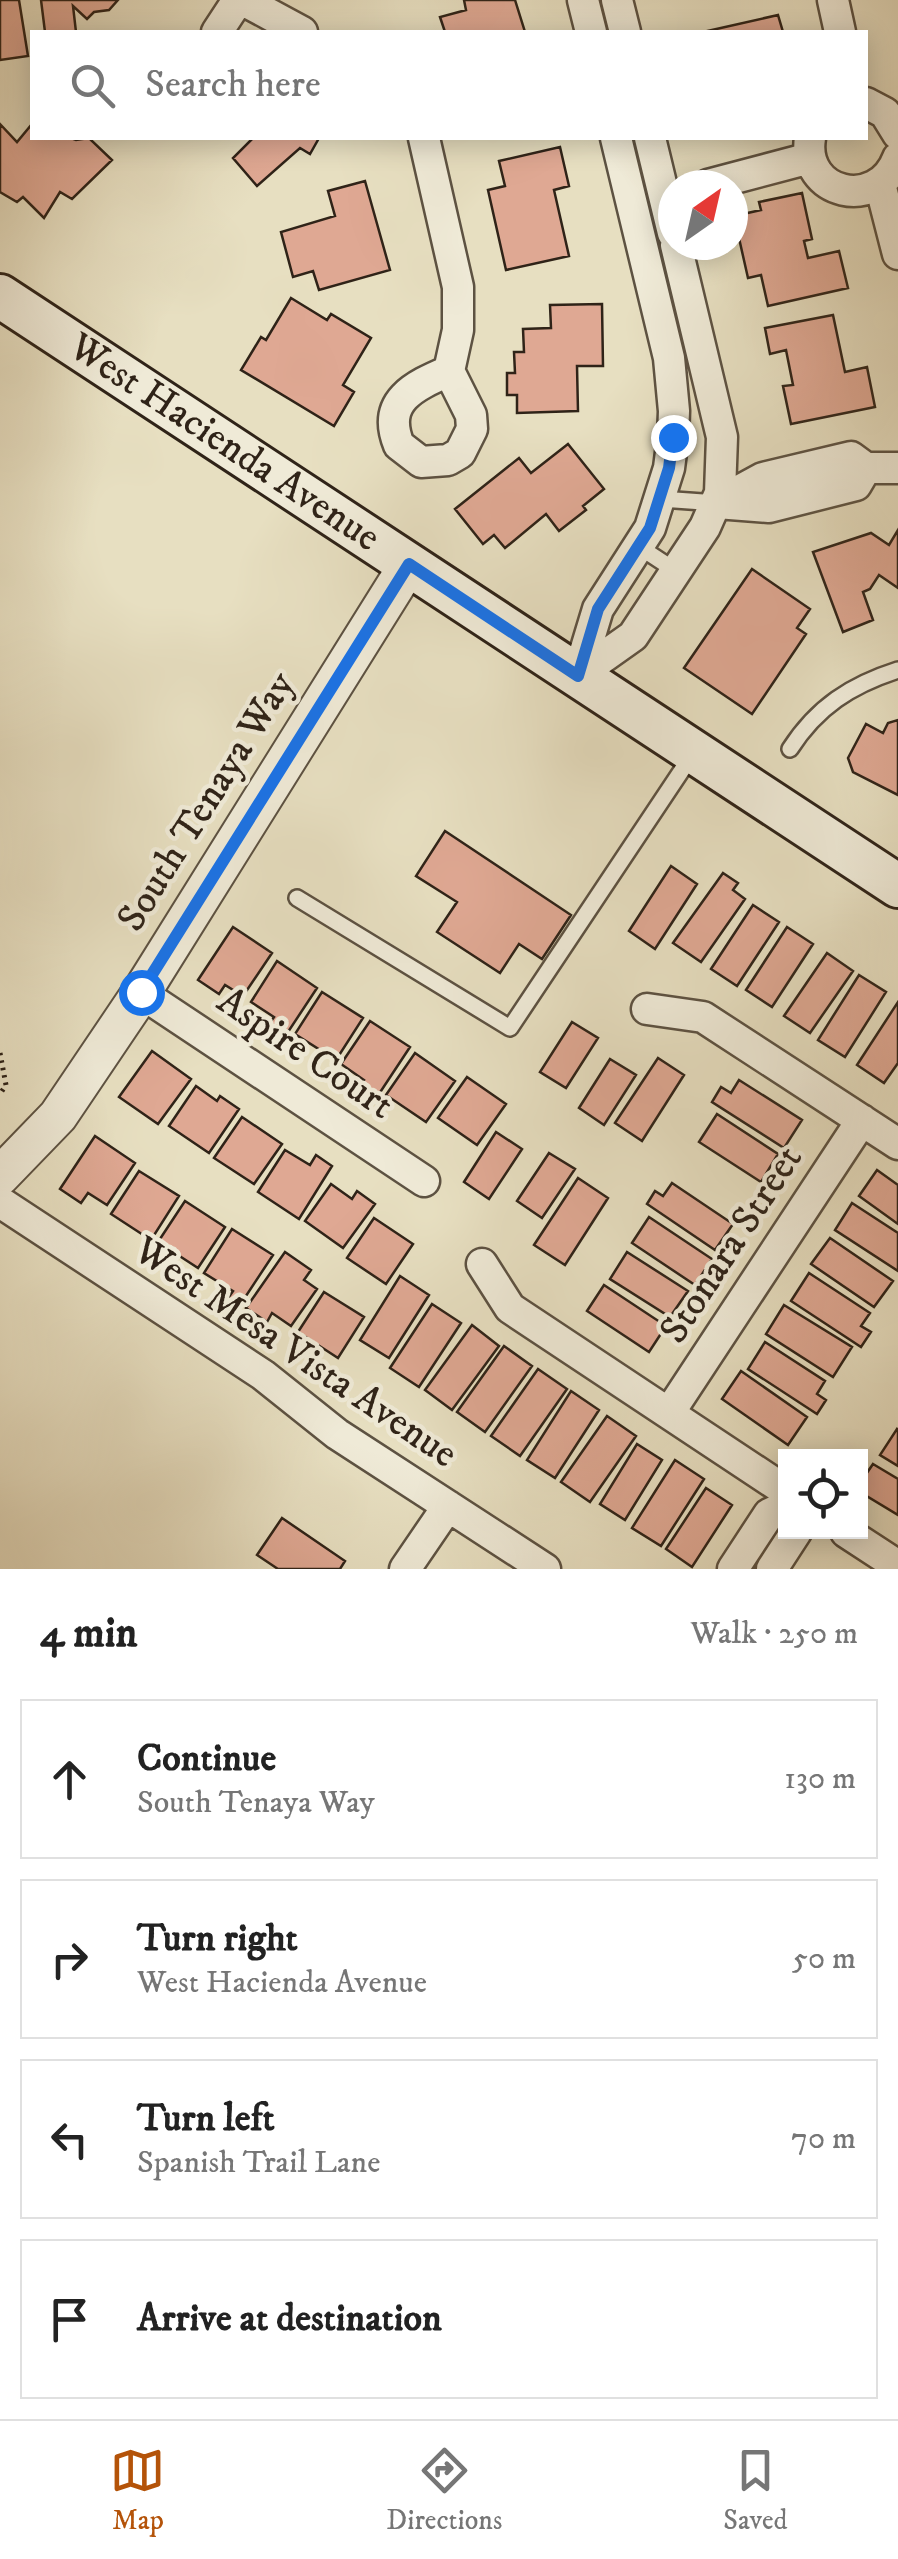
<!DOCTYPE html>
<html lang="en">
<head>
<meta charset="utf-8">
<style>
  body { margin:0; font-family:"IM FELL DW Pica",serif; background:#f2f2f2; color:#222 }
  .controls { position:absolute; right:30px; bottom:30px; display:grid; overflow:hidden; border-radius:0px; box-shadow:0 5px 25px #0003 }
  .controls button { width:90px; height:90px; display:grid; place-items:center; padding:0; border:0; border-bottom:2px solid #e0e0e0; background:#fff; color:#222; font:50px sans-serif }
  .compass { position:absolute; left:658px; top:170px; width:90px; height:90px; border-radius:50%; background:#fff; box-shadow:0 5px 25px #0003; rotate:34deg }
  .stop { position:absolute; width:30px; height:30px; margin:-22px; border:8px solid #1a73e8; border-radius:50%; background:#fff }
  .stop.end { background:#1a73e8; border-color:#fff; box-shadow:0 2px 10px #0008 }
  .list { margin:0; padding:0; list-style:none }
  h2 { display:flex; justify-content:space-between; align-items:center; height:130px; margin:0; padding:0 40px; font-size:42px }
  h2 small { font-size:32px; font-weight:400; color:#767676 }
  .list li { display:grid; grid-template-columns:65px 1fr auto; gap:30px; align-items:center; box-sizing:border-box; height:160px; margin:0 20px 20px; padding:0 20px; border:2px solid #e0e0e0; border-radius:0px }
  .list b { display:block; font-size:38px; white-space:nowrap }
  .list p { margin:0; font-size:32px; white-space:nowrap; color:#767676 }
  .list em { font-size:32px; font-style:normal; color:#767676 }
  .icon { flex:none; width:55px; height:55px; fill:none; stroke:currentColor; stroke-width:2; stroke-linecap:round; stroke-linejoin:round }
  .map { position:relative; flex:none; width:898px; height:1569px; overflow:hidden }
  .search { position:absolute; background:#fff; box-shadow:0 5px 25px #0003; left:30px; right:30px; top:30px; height:110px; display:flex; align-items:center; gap:25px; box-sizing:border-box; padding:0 35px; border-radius:0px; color:#767676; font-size:38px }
  .sheet { height:850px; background:#fff }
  nav { display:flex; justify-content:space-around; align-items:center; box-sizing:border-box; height:140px; border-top:2px solid #e0e0e0; background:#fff; font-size:28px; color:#767676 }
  nav a { display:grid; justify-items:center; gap:5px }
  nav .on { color:#b45309 }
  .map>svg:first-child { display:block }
</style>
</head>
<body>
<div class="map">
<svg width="898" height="1569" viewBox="0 0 898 1569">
  <rect width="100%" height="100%" fill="#e7dfc1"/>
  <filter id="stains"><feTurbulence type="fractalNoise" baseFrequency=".002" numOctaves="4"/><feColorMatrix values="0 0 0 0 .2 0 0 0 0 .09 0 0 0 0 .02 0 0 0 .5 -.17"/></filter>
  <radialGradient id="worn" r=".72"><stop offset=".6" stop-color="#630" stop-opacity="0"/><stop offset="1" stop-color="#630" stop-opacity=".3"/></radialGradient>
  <path fill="#dfa893" stroke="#2f2318" stroke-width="2.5" d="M0,0H19L28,56L0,60Z
    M118,0L109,10L94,12L87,19L73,6L76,32H45L41,0Z
    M464,0H515L525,32H445L440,17L466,10Z
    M778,15L783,32H703Z
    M0,124L17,142L32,124V138H71L76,140L89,138L112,160L72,199L60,192L44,218L23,197L17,202L0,192Z
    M253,138H319L310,154L300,148L257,186L233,158Z
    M560,147L569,186L554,190L569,256L506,270L488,190L505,186L499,161Z
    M365,181L390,270L319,290L313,271L293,277L281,232L335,216L328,191Z
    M802,193L812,239L804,241L808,258L839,251L848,288L768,306L761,275L748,278L734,216L761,210L759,202Z
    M291,298L327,320L331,314L371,338L343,385L354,392L334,426L241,370L261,337L266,340Z
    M602,304L603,366H577L578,411L517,413V395H507V373H515L514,352H524L523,329L551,328L550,305Z
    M833,315L845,372L867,367L875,407L791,424L783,386L793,385L786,350L770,354L765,328Z
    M568,444L604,489L583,506L586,510L559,531L546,514L505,548L494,535L483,544L455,509L519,458L531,473Z
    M898,530V588L879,575L870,589L863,592L873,620L843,632L813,552L871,533L889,545Z
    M752,569L810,609L797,628L806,634L752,714L684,668Z
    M898,720V795L853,772L848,758L866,724L883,733L888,723Z
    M445,831L571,915L542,959L519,944L500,973L437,932L457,902L416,876Z
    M671,866L697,884L655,949L629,931Z
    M723,873L738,883L733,890L745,899L701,962L673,943Z
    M753,905L779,922L737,986L711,969Z
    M233,927L272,953L243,996L225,985L219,994L198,980Z
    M787,927L813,944L772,1007L746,990Z
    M827,953L853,971L810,1033L784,1016Z
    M277,961L317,988L286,1035L269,1024L274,1017L251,1002Z
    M859,975L886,992L845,1057L818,1040Z
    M322,992L363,1018L336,1060L295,1034Z
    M898,1002V1063L884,1083L857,1065Z
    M370,1021L410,1047L375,1100L358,1089L364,1080L341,1064Z
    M572,1022L598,1038L566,1088L540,1072Z
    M152,1051L191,1079L158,1124L119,1097Z
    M415,1053L455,1081L426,1122L386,1095Z
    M658,1058L684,1075L642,1141L615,1123Z
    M610,1059L636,1075L604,1125L579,1108Z
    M467,1077L506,1104L477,1145L438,1118Z
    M739,1080L802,1120L784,1148L712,1102L721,1087L731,1093Z
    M196,1086L217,1101L220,1096L239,1109L209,1153L169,1126Z
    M717,1114L778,1154L761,1182L699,1142Z
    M242,1117L282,1144L254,1184L214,1158Z
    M496,1132L522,1149L489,1199L464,1182Z
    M95,1136L135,1163L107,1205L88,1193L81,1203L60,1189Z
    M285,1150L310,1165L316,1155L332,1166L299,1219L258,1192Z
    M549,1153L575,1169L542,1218L517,1201Z
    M877,1170L898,1185V1224L859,1196Z
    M139,1171L179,1196L151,1240L111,1214Z
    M578,1178L608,1198L565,1265L534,1245Z
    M672,1183L733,1224L715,1250L647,1204L655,1191L663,1196Z
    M331,1184L352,1199L357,1191L375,1204L343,1248L305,1221Z
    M185,1201L225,1227L198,1268L158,1242Z
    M852,1203L898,1233V1271L835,1230Z
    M649,1217L712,1259L695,1285L632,1243Z
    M374,1218L413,1244L386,1284L347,1258Z
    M232,1229L273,1255L238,1308L226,1301L233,1291L204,1273Z
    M830,1238L893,1281L874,1307L811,1264Z
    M285,1252L311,1270L304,1280L317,1289L291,1326L272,1313L267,1322L246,1308Z
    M627,1252L688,1291L670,1317L610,1279Z
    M809,1273L870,1313L861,1326L871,1332L861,1347L791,1301Z
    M400,1276L429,1295L389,1358L360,1340Z
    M604,1285L666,1326L649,1352L587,1311Z
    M324,1292L364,1317L338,1358L298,1332Z
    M432,1304L461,1323L419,1387L390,1368Z
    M784,1305L852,1347L833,1377L766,1334Z
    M472,1325L499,1346L452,1410L425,1390Z
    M765,1342L825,1381L817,1394L826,1400L817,1414L748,1369Z
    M504,1346L532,1366L485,1432L457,1412Z
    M538,1369L567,1389L520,1456L491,1436Z
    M741,1371L807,1417L788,1445L722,1399Z
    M571,1391L599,1410L555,1478L527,1460Z
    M607,1416L636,1436L590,1502L561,1482Z
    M897,1429L898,1430V1466L880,1455Z
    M637,1444L662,1460L625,1520L600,1504Z
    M675,1460L704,1479L661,1546L632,1528Z
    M873,1464L898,1479V1515L860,1492V1483Z
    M706,1488L732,1505L692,1567L666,1549Z
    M282,1518L345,1561L340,1569H278L257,1555Z"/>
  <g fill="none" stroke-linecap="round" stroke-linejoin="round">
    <g stroke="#5d5242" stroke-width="20">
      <path id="service" d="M661,499L717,503
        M638,546L676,571
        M790,749C817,707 851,685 898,670
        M297,898L510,1028L692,755"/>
    </g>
    <g stroke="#5d5242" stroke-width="35">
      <path id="minor" d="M243,0L302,32
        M583,0L591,32
        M617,0L625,32
        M833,0L840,32
        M217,32L238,0
        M866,103L885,113L898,134
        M424,138L458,287V330L449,371L471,415L472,429L460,453L448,460L421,462L399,445C381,401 414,386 449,371
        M650,138L673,233
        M810,138C801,194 877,213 898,158
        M880,184L898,254
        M708,185L810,158
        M717,503L763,478L851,457L866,468H898
        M717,503L769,507L856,485L866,468
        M578,675L598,609L650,528L669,468L673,437L674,411L669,358L616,138
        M578,675L633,636L705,527L720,493L722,437L676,245
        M141,993L424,1181
        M647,1009L703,1017L898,1144
        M0,1202L263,1375L337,1434L545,1569
        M482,1264L510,1308L786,1491
        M669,1413L862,1120
        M846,1532L898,1566
        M405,1569L448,1506
        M733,1569L769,1514L786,1506
        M772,1569L796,1532"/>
    </g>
    <g stroke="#5d5242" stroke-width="42">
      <path id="tertiary" d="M0,1176L58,1116L141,993L409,564"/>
    </g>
    <g stroke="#2f2318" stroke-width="48">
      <g id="secondary">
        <path id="s1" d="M0,296L898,886"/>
      </g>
    </g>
    <path stroke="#2f2318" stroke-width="5" stroke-dasharray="2.5 5" stroke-linecap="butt" d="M0,1053L6,1085L0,1094"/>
    <use href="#service" stroke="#efead7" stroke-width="15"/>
    <use href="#minor" stroke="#efead7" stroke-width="30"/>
    <use href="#tertiary" stroke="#efead7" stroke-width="38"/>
    <use href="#secondary" stroke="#efead7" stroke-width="42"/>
  </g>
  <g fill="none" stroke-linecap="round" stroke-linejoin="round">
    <path stroke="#1a73e8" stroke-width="12" d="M141,992L409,564L578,676L598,609L650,528L669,468L673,437"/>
  </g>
  <g text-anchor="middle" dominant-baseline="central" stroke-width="9" stroke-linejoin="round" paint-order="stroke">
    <g font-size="40" fill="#2f2318" stroke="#efead7">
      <text stroke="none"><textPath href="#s1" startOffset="268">West Hacienda Avenue</textPath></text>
      <text transform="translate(207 802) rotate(-58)">South Tenaya Way</text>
      <text transform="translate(305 1054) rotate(34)">Aspire Court</text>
      <text transform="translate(732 1245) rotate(-57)">Stonara Street</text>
      <text transform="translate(295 1353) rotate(34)">West Mesa Vista Avenue</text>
    </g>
  </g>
  <rect width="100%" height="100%" filter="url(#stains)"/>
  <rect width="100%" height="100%" fill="url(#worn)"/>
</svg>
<div class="controls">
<button><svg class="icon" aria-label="locate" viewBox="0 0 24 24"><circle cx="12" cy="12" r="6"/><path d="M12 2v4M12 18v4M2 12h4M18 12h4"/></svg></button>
</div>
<svg class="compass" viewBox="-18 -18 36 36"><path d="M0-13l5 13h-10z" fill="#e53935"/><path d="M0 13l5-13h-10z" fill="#767676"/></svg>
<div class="stop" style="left:141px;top:992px"></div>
<div class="stop end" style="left:673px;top:437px"></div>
<div class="search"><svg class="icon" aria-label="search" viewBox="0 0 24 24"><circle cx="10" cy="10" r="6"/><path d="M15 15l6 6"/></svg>Search here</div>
</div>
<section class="sheet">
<h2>4 min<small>Walk · 250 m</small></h2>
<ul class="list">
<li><svg class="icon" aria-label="ahead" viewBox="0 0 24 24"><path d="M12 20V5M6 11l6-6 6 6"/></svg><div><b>Continue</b><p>South Tenaya Way</p></div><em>130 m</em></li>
<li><svg class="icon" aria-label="right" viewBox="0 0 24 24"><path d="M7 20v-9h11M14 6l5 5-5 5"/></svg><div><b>Turn right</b><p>West Hacienda Avenue</p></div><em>50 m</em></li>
<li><svg class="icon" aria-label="left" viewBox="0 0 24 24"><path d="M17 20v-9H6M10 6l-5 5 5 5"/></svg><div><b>Turn left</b><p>Spanish Trail Lane</p></div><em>70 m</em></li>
<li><svg class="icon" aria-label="arrive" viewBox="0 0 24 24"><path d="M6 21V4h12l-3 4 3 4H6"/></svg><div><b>Arrive at destination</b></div></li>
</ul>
</section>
<nav>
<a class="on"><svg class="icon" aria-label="map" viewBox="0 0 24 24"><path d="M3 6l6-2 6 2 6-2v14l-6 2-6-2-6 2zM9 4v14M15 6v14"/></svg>Map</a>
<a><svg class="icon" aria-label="directions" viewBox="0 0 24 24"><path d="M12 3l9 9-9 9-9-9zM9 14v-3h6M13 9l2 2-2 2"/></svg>Directions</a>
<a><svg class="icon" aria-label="saved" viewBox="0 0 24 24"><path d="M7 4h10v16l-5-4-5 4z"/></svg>Saved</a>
</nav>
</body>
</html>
